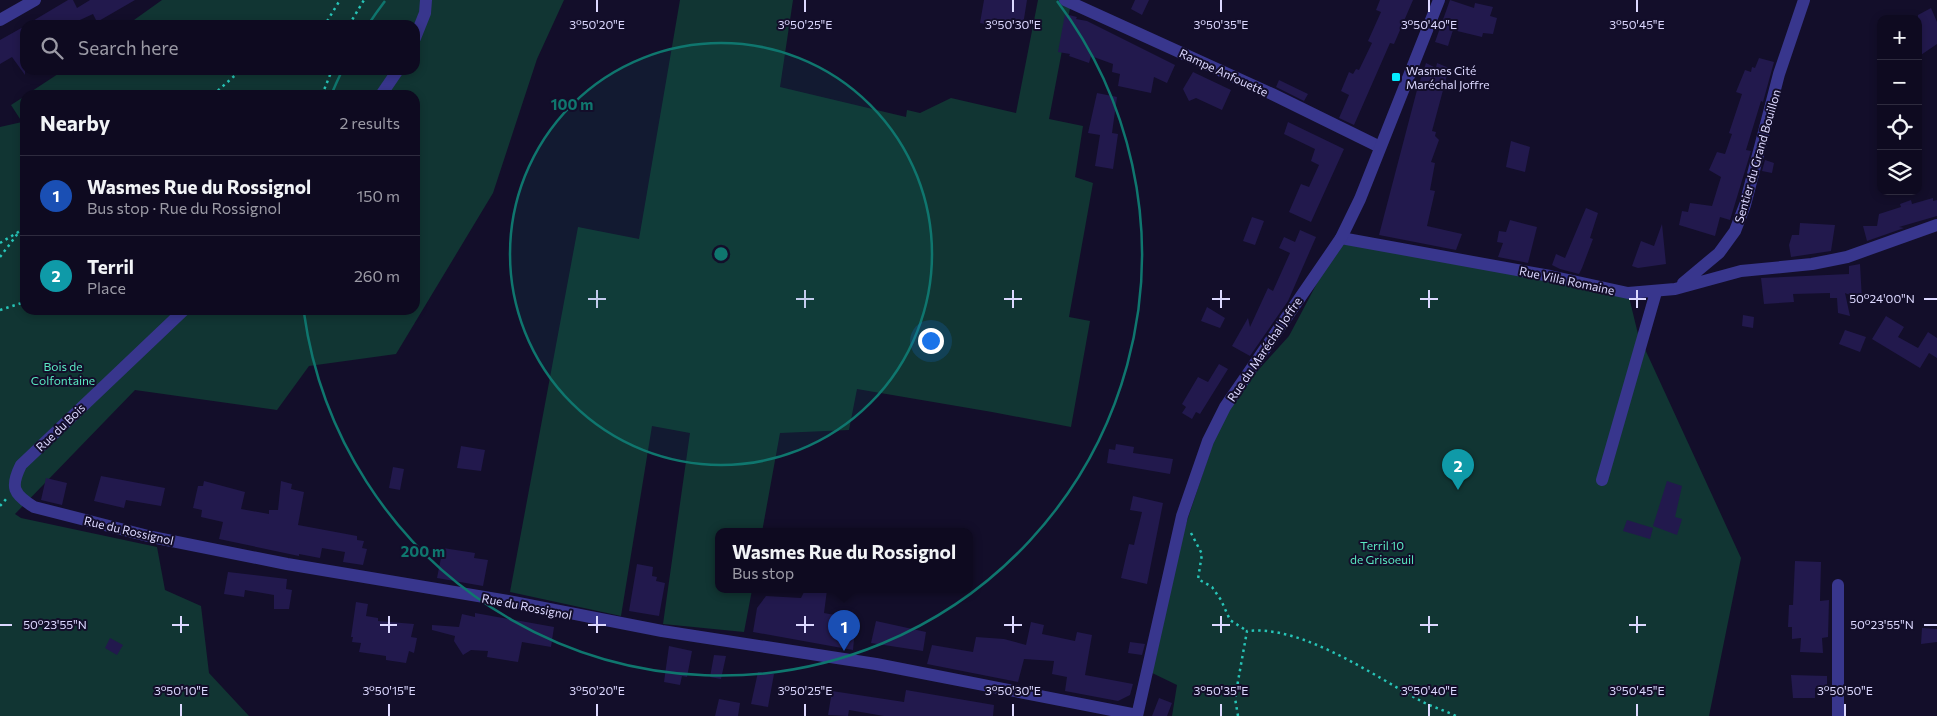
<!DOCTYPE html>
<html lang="en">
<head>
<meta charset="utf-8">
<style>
  body { margin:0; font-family:Commissioner,sans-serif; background:#171329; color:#f1f3f6 }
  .controls { position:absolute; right:15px; top:15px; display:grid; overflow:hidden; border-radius:10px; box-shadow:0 2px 8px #0003 }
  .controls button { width:45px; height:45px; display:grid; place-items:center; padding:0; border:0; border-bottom:1px solid #2e2b3e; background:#0e0a20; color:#f1f3f6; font:25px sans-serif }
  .you { position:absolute; left:930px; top:340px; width:18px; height:18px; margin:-12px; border:4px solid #fff; border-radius:50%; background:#1a73e8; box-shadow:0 0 0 8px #1a73e833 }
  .badge { display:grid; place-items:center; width:32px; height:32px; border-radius:50%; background:#04ebff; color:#fff; font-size:16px; font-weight:700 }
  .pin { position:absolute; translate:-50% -41px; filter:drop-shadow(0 1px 2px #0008) }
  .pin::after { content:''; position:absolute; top:26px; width:18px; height:15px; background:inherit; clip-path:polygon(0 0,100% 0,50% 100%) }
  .popup { position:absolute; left:715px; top:528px; width:258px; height:65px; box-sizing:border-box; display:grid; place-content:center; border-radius:10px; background:#0e0a20; filter:drop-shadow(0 1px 4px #0005); font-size:16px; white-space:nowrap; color:#9b9aa5 }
  .popup b { font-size:19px; color:#f1f3f6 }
  .popup::after { content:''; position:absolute; left:50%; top:100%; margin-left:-10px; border:10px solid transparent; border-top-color:#0e0a20 }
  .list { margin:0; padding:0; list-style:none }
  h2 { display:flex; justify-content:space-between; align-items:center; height:65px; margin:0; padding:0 20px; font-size:21px }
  h2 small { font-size:16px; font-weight:400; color:#9b9aa5 }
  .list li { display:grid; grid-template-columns:32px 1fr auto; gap:15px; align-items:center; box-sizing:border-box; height:80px; padding:0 20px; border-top:1px solid #2e2b3e }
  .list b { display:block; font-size:19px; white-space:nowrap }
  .list p { margin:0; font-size:16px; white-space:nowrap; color:#9b9aa5 }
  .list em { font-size:16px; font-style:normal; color:#9b9aa5 }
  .icon { flex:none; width:28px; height:28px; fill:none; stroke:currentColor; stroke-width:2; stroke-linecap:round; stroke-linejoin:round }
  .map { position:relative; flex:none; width:1937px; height:716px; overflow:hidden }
  .search { position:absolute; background:#0e0a20; box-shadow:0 2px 8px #0003; left:20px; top:20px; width:400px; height:55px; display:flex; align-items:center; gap:12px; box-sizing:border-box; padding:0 18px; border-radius:15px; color:#9b9aa5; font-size:19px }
  .panel { position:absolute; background:#0e0a20; box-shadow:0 2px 8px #0003; left:20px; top:90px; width:400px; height:225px; border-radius:15px }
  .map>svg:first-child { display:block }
</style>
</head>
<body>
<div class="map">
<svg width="1937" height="716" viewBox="0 0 1937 716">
  <rect width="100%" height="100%" fill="#130e2a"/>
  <path fill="#113533" d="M162,0H564L537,59L493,193L396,354L309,366L277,410L135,390L15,514L21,518L157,547L165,590L201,606L209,673L249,716H0V127L22,122L11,105L25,96V310H415V95H26L64,70H415V25H127Z
    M680,0H793L780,87L906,117L907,110L920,113L951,98L1016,113L1038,0H1065L1071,3L1049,119L1083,126L1075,177L1093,183L1069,317L1090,321L1071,427L992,412L857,389L849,430L780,433L762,532H719V590H752L744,632L663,624L690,433L652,426L621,616L510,592L578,227L639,239Z
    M1341,238L1628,293L1638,334L1741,558L1709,716H1172L1177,685L1146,670L1172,566L1225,407L1289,336Z"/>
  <path fill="#22194d" d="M68,0H73L77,8L90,0H135L97,22L93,14L69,25H26Z
    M984,0H1027L1023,25L995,19L994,26L980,23Z
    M1135,0H1149L1142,15L1131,9Z
    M1380,0H1413L1394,44L1390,43L1354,125L1339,118L1349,95L1341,91L1349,72L1353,74L1356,69L1359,70L1372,43L1368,41L1381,12L1376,10Z
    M1450,0L1474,8L1475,3L1493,7L1490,16L1497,18L1493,34L1483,33L1482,37L1453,30L1448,46L1435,42Z
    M1931,8L1937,22V44L1918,57V15Z
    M1065,14L1077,17L1076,19L1087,21L1175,65L1167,83L1154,77L1151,93L1118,86L1120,74L1112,72L1113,64L1091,56L1089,63L1069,56L1070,54L1058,52Z
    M25,26V75L12,57L0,64V40Z
    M1759,58L1774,62L1763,102L1761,101L1746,150L1751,151L1730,220L1720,217L1715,236L1679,225L1682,211L1688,212L1690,203L1712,206L1721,177L1709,170L1717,152L1725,154L1732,134L1729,133L1742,94L1736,92L1745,70L1751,72L1752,67L1755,68Z
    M1426,63L1436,68L1437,63L1449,68L1432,131L1436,132L1435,136L1439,140L1431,162L1435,163L1430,190L1435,191L1427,226L1462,234L1456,250L1379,235L1417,90Z
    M1193,72L1231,90L1222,110L1196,98L1189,101L1183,89Z
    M1279,80L1308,94L1304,101L1276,87Z
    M1097,93L1117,97L1112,133L1118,134L1113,169L1095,166L1100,135L1088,133Z
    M1288,122L1344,149L1311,222L1289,212L1301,184L1309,187L1319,165L1311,161L1315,149L1284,134Z
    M1511,141L1530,147L1525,172L1506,167Z
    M1765,160L1774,163L1772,173L1762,171Z
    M1933,198V201L1937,200V216L1899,227L1904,228L1867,241L1863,226H1877L1879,214L1901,207L1900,204L1911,200L1912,204Z
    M1586,208L1598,213L1590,238L1593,239L1582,268L1579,274L1560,269L1552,265L1556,254L1565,258Z
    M1252,217L1264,221L1255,245L1243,241Z
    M1510,220L1537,227L1528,263L1498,257L1503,243L1497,242L1499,231L1506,232Z
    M1800,223L1835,225L1831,251L1791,257L1789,245L1792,235H1799Z
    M1662,224L1666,264L1638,268L1632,266L1641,241L1654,246Z
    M1300,230L1316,237L1288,301L1250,356L1232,346L1248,318L1250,327L1268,288L1273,291L1290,253L1279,248L1284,237L1295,242Z
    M1860,264L1862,300L1845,293L1850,316L1838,313L1837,298H1830V293L1793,294L1794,302L1764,304L1761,278L1849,274V266Z
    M1207,307L1225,318L1220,328L1201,321Z
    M1743,315L1754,317L1753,328L1742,326Z
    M1886,316L1904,327L1898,337L1918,348L1928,332L1937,338V358L1929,353L1920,368L1872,339Z
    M1845,330L1866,337L1860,352L1839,344Z
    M1219,364L1228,369L1200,414L1196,412L1192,419L1182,413L1186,407L1182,404L1198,377L1208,382Z
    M1116,444L1134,447L1133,453L1173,459L1170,474L1107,463L1109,449L1115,450Z
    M461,446L485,450L481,471L457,468Z
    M393,467L404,469L400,490L389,488Z
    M101,476L165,488L161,506L126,500L124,508L94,501Z
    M46,478L67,483L62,505L41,500Z
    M204,481L245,492L241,509L269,514V510H278L281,481L292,484L291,489L304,492L298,525L357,536V540L364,541L362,548L367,549L363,565L343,562L345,552L322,548L320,558L299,554V556L219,539L223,522L201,517L202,510L193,508L198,486H203Z
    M1667,481L1682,486L1675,517L1682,519L1677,535L1653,526Z
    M1133,496L1163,503L1147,584L1121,578L1129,544L1134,545L1142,512L1130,510Z
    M1627,520L1653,528L1650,539L1623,531Z
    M443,548L475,553L474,558L488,560L483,586L437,578Z
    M1795,561L1821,562L1820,601L1829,600L1828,637L1822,638L1823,653L1800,652L1801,638L1792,639V627H1788L1789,605H1793Z
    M637,564L653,567L652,576L657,577L656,581L665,583L659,616L629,611Z
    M228,572L287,579L286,589L292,590L289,609H274V595L245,590L244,597L224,594Z
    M805,590H827L824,613L856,619L853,650L753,632L757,608L766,596L801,598Z
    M356,602L368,604L366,616L378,618V621L414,624L411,637L417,638L414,653L409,651L406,663L386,660V656L359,652L361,643L352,642L353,637H351Z
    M475,613L554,627L551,647L522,642L518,662L487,657L488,651L471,650L463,655L454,641L455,636L432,630V625L459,627L462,614L475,617Z
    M876,621L926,632L923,651L871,643Z
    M1031,622L1044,625L1042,634L1075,641L1077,632L1092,635L1085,675L1133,684L1130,695L1118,701L1065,691L1067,677L1052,674L1054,661L1024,659L1018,682L927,664L932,645L973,652L976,637L1004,639L1026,645Z
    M1922,628L1937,629V642L1921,644Z
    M110,638L123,645L117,655L105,648Z
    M1130,642L1145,644L1142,655L1128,653Z
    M669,646L692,651L687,677L682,676L680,685L664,682Z
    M714,655L726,656L721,679L710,677Z
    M758,672L774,674L768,707L751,704Z
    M1791,675L1827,676V688H1815V698H1793Z
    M906,690L994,705L993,716H884L849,710L848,716L828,715L832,691L904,702Z
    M1159,698L1172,703L1167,716H1152Z
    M719,699L740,703L738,716H715Z"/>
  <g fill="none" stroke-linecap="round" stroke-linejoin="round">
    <path stroke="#27c4b7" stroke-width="2.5" stroke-dasharray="2.5 4" stroke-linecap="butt" d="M322,25L326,23L340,0
      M349,25L364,0
      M213,95L241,70
      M322,95L332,70
      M0,243L25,228
      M0,257L19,232
      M0,310L25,302
      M0,506L7,498
      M1191,533L1202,554L1198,579L1212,587L1221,600L1230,620L1247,631
      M1238,716L1235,698L1247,631C1303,625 1372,675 1421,701C1432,707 1444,710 1456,716"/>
    <path stroke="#38368d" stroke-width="12" d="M1065,0L1272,94L1380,147
      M0,20L35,0
      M415,38L425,13L426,0
      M381,95L398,70
      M1341,238L1550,276L1628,293L1675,289L1741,271L1812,264L1847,257L1937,225
      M1683,283L1719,253L1735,231L1745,205L1779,74L1804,0
      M184,310L21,465C10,487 13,494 34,507L152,537L287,564L508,601L662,631L876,664L1137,715
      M1602,480L1656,292
      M1838,585V716"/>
    <path stroke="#38368d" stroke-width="12" d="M1137,716L1182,516L1208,441L1225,407L1341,238L1360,199L1439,0"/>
  </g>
  <path fill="none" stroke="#dcd8ff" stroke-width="2" d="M597,0V12M805,0V12M1013,0V12M1221,0V12M1429,0V12M1637,0V12M597,290V308M805,290V308M1013,290V308M1221,290V308M1429,290V308M1637,290V308M588,299H606M796,299H814M1004,299H1022M1212,299H1230M1420,299H1438M1629,299H1646M1924,299H1937M181,616V633M389,616V633M597,616V633M805,616V633M1013,616V633M1221,616V633M1429,616V633M1637,616V633M0,625H12M172,625H189M380,625H397M588,625H606M796,625H814M1004,625H1022M1212,625H1230M1420,625H1438M1629,625H1646M1924,625H1937M181,704V716M389,704V716M597,704V716M805,704V716M1013,704V716M1221,704V716M1429,704V716M1637,704V716M1845,704V716"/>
  <circle cx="721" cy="254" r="211" fill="#0f766e" fill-opacity=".12"/>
  <g fill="none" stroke="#0f766e" stroke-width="2.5">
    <circle cx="721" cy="254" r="211"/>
    <path d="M332 93A421 421 0 0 1 341 73M368 25A421 421 0 0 1 385 1M1057 1A421 421 0 1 1 304 313"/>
  </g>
  <rect fill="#04ebff" stroke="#130e2a" stroke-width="2" x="1391" y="72" width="10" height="10" rx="2.5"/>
  <g text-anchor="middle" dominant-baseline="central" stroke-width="4" stroke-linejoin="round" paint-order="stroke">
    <g font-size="12" fill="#dcd8ff" stroke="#130e2a" text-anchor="start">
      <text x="1406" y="70">Wasmes Cité<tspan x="1406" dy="14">Maréchal Joffre</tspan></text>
    </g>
    <g font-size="12" fill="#dcd8ff" stroke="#130e2a">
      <text transform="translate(1224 72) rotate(25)">Rampe Anfouette</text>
      <text transform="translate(1757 156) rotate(-74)">Sentier du Grand Bouillon</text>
      <text transform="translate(1567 280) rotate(12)">Rue Villa Romaine</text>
      <text transform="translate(1264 349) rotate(-56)">Rue du Maréchal Joffre</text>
      <text transform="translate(60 427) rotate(-44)">Rue du Bois</text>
      <text transform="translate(129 530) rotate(13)">Rue du Rossignol</text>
      <text transform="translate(527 606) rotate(11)">Rue du Rossignol</text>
    </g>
    <g font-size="12" fill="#5ae9c2" stroke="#130e2a">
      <text x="63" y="366">Bois de<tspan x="63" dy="14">Colfontaine</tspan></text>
      <text x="1382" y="545">Terril 10<tspan x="1382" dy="14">de Grisoeuil</tspan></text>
    </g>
  </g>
  <g font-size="12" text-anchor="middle" fill="#dcd8ff" stroke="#130e2a" stroke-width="4" stroke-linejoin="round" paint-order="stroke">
    <text x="597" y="29">3°50'20"E</text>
    <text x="805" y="29">3°50'25"E</text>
    <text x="1013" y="29">3°50'30"E</text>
    <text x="1221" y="29">3°50'35"E</text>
    <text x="1429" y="29">3°50'40"E</text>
    <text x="1637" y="29">3°50'45"E</text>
    <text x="1882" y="303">50°24'00"N</text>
    <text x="55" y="629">50°23'55"N</text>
    <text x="1882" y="629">50°23'55"N</text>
    <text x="181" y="695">3°50'10"E</text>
    <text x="389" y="695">3°50'15"E</text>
    <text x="597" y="695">3°50'20"E</text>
    <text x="805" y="695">3°50'25"E</text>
    <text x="1013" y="695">3°50'30"E</text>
    <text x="1221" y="695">3°50'35"E</text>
    <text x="1429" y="695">3°50'40"E</text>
    <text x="1637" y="695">3°50'45"E</text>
    <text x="1845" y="695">3°50'50"E</text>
  </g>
  <circle cx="721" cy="254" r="8" fill="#0f766e" stroke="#130e2a" stroke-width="2.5"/>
  <g font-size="15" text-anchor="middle" font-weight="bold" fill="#0f766e" stroke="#130e2a" stroke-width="4" stroke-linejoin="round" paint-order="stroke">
    <text x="572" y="110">100 m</text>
    <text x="423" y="557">200 m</text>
  </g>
</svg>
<div class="controls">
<button>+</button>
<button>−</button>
<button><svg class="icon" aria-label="locate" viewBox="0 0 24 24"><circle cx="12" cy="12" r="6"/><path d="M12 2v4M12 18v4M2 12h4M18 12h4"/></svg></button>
<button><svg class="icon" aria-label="layers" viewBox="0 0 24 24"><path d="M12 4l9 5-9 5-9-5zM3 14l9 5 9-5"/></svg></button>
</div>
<div class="you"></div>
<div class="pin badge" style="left:844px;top:651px;background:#1a4fb4">1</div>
<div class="popup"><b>Wasmes Rue du Rossignol</b>Bus stop</div>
<div class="pin badge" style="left:1458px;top:490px;background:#0f9aa8">2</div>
<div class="search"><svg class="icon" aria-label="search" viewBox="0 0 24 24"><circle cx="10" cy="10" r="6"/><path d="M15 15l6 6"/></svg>Search here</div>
<section class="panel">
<h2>Nearby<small>2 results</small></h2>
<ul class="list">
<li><span class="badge" style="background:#1a4fb4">1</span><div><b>Wasmes Rue du Rossignol</b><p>Bus stop · Rue du Rossignol</p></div><em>150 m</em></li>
<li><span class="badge" style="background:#0f9aa8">2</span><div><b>Terril</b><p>Place</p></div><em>260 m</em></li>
</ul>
</section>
</div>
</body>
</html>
